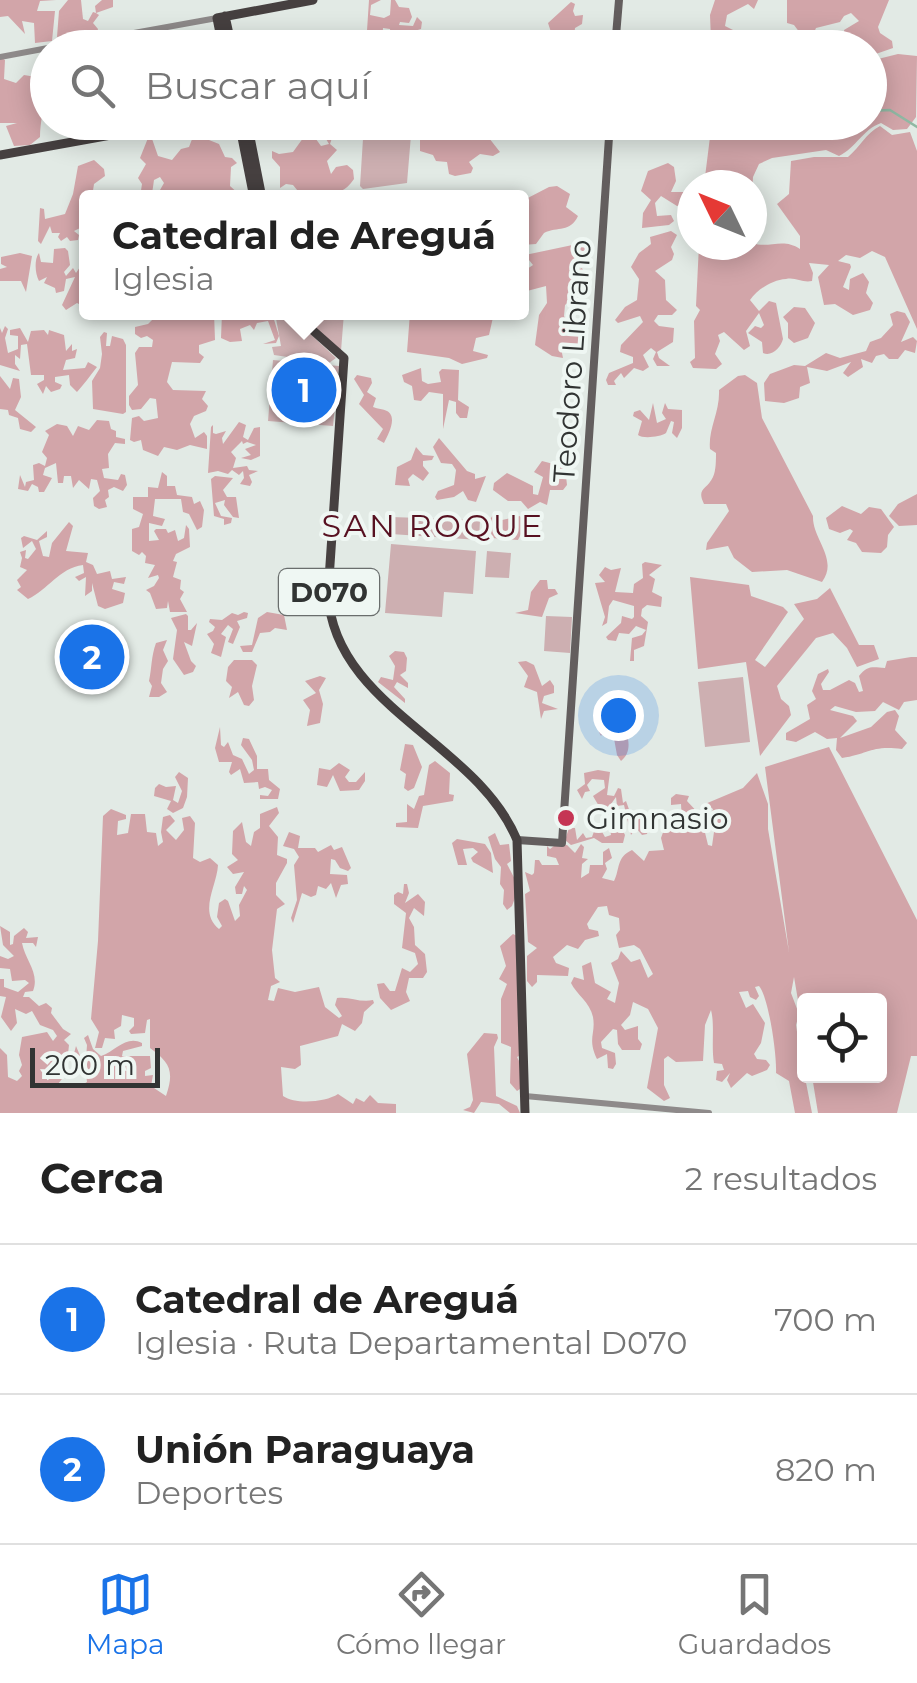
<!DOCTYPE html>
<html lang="es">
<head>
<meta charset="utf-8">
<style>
  body { margin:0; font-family:Montserrat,sans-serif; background:#f2f2f2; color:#222 }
  .controls { position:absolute; right:30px; bottom:30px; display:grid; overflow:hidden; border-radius:10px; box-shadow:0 5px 25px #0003 }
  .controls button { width:90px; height:90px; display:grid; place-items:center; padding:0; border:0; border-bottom:2px solid #e0e0e0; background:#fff; color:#222; font:50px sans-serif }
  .compass { position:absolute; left:677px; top:170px; width:90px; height:90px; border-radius:50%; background:#fff; box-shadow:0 5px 25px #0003; rotate:313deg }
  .scale { position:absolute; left:30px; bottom:25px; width:130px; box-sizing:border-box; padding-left:10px; border:5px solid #313433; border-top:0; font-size:28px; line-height:35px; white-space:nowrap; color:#313433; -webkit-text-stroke:8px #eff7f3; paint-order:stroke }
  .you { position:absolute; left:618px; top:715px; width:35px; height:35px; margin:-25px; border:8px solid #fff; border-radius:50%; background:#1a73e8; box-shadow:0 0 0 15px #1a73e833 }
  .badge { display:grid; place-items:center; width:65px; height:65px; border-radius:50%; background:#1a73e8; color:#fff; font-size:32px; font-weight:700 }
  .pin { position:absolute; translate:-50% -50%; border:5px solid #fff; box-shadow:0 2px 10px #0006 }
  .popup { position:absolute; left:79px; top:190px; width:450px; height:130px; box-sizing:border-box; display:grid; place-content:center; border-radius:10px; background:#fff; filter:drop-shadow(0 2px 8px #0005); font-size:32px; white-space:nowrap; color:#767676 }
  .popup b { font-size:38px; color:#222 }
  .popup::after { content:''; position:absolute; left:50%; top:100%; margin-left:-20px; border:20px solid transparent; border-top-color:#fff }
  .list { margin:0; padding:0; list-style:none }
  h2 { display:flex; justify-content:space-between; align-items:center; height:130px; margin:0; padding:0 40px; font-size:42px }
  h2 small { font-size:32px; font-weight:400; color:#767676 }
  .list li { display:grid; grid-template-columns:65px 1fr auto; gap:30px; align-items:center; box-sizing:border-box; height:150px; padding:0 40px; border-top:2px solid #e0e0e0 }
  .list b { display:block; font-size:38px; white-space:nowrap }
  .list p { margin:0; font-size:32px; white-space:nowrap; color:#767676 }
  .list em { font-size:32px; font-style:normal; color:#767676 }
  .icon { flex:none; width:55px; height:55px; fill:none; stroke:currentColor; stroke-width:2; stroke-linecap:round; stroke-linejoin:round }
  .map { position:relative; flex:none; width:917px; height:1113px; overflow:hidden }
  .search { position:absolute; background:#fff; box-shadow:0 5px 25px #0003; left:30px; right:30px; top:30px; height:110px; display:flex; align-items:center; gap:25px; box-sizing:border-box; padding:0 35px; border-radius:55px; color:#767676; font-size:38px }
  .sheet { height:430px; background:#fff }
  nav { display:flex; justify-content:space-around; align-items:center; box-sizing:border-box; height:140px; border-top:2px solid #e0e0e0; background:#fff; font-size:28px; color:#767676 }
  nav a { display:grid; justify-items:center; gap:5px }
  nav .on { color:#1a73e8 }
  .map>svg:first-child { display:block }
</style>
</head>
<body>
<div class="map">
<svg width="917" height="1113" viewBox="0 0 917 1113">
  <rect width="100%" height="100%" fill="#e2eae5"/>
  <path fill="#cdafb1" d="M364,123H412L407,183L363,189L360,186Z
    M275,313H288L336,358L329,363L274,355L272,347L281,346Z
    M298,313H344L341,351Z
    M273,360L339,366L333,426L268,421Z
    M391,517L480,520L479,540L391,534Z
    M391,544L476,551L473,594L444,592L442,617L385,613Z
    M487,551L511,553L509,578L485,577Z
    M546,616L572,617L570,653L544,651Z
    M62,635H123L122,679H62Z
    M743,677L750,742L705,747L698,682Z"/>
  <path fill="#d2a5a9" d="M0,0H56L40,1L37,11H55L52,41L35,43L34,23L22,21L25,34L8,16L0,17Z
    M68,0H81L83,19L88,21L93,12L96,13L95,6L102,0H113V7L96,13L99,15L93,23L98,29L97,33L57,37L59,11Z
    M369,0H381L371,5L370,15L384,18L390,15L391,0H395L399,7L409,8L412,17L409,23L400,22L399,25L413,26L417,17L422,22L421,29L411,32L419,41L418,44L404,47L401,42L391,39L390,29L383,28L382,43L376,47L366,46Z
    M715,0H758L754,9L748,4L727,15L725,26L741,34L739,41L735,43L728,35L711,40L710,15Z
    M787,0H889L878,27L880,33L892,41L893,48L870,56V48L847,47L844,30L859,21L851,13L844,16L840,22L816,28L813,35L800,33L794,25L787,23Z
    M571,2L575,4L573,11L575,16L583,15L582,24L575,28L573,46L556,47L548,23Z
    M898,54L917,56L916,117L907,129L893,130L881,123C862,130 857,147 839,156L826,150L772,158L759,164L753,177L752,194V185H704L710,137L706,123H725L726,126H735L738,134L748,131L746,123L870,122V61Z
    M0,57L5,60L4,79L16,83L24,75L42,78C48,99 40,116 40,137L30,145L14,146L6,126L17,123H0Z
    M420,123H488L489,138L500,152L493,156L480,154L469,162L473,168L471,173L455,176L449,174L447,162L436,161L433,155L420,151Z
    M880,126L892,135L910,132L917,151V329L885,257L872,251L860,258L846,255L838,261L850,264L851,267L843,287L849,290L850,279L863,273L869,282L866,293L873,303L870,310L853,315L835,304L824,305L818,277L829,265L809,263L813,273L812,281C802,283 796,277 786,279C772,280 758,289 750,300L759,311L769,301L776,303L783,339C781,347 772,357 763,353L762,342L748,333L755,326L761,328L764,325L759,313L746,331L750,346L744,350L724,332L718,335L720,341L715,354L722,364L716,369L693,368L690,362L695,358L694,321L700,310L696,306L699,245L752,243C769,249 783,237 800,249V236L777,204L789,194L791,161L814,157H848C860,147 866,133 880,126Z
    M329,128L334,132L330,144L337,150L327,161L331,174L336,167L347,165L353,170L354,179C339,202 323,188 302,196L293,185L286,184L280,188V167L272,158V151L279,154L293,152L306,134L313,135L321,146L329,144L323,134Z
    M150,133L158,156L172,160L181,149L189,147L194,134L219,144L225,157L232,158L237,163L231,167L230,186L241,196L156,197L164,183L160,177L154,180L152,194L140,197L142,184L138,178L146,164L140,158Z
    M94,160L104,169L105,176L94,184L92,197L86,198V230L80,228L74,231L79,235L78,240L70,241L67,237L61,241L58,237L60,233H52L50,226L41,244L38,241L40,208L44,209L45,219L65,214L73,194L78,166Z
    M668,163L674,167L676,181L671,192H685L688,199L684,204L677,206L661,196L655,203L657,216L671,215L674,221L669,225L642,228L643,213L651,200L641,191L648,171Z
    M557,186L570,194L566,207L578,216C570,233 558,226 544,233L536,244L522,245V201L549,187Z
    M671,231L677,235L671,247L674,254L672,260L655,271L665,280L666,300L677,310L672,315H658L654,321L659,326L674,328L673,342L657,352L659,358L670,366H657L653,359L656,352L651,348L643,355L649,367L643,371L634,368L624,378L621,373L614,381L616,385H608L606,380L609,373L633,363V357L620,352L621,345L643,322L640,316L618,323L615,320L625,307L637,300L639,279L631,267L639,253L651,244L650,237Z
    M582,243L586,249L580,255L575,271L582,268L586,278L568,286L573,298L565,305L564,316L569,326L580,330L587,338L579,346L565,343L561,348L563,358L552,356L535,345L539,315L547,303L546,286L527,291L524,271L533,265L525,255Z
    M65,248L68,251L70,265L64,272L66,276L73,268L76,273L86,258V303L83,306L77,303L66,310L62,305L75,277L66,279L64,291L56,293L55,288L44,283L47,277L39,281C35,274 34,259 39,253L41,262L53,263L54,249Z
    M20,253L32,256L26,292L21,281H0V269L7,267L1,264V257Z
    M794,307L805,308L815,323L808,338L794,343L788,338V323L783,317Z
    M897,311L905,313L910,322L901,342L913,337L917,341L915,353L905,350L898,359H889L884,354L876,356L872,363L861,359L863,367L848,377L843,373L851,362L827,371L807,367L810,383L800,387L799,398L784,403L765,401L764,383L770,374L794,365L805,366L826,353L840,358L866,351L870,342L881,338L893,325L890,314Z
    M188,313H214L215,340L199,345V353L204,357L200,363L172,362L167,382L173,390L206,391L202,399L208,406L206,411L194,416L190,424L195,438L204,432L207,436V449L190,445L177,450L164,447L158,456L143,450L141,440L134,442L130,440L132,418L139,416L144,421L158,418L156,399L150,398L141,409L132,410L129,405V396L138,385L135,353L139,347H152L153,340L147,336L141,338L135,334V327L148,324L153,319L175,320Z
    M222,313H272L279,336L276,343L263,344L275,340L268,321L257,323L254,330L250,325L240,329L242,341L230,342L221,338Z
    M494,313L489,335L476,338L473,351L488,355L487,358L462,364L449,358L407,352L410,313Z
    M5,326L8,329L5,338L8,353L18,349V336L10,335V330L20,328L28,342L31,331L44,330L48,335L49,330L64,335L66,351L72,344V351L77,349L75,358L66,360L63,370L85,368L88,362L97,367C90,376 84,384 77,392L70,385L69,375L55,377V382L62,385L60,389L51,392L46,386L43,394L37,384L44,380V375H31L27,344L21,345L20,359L15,355V364L20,371L0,365V328L2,333Z
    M104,332L107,333L106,346H110L112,336L123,339L126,345V412L123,414L93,409L92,381L100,368L102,354L100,337Z
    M421,368L422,381L428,384L441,382L439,372L442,369L459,370L458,400L469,407L467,418H460L456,413V402L449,400L443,429V394L429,392L421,401L414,400L412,386L404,382L402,375Z
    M357,375L371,378L372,383L367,392L376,398L373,407C378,409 383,409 387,411C398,417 388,435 384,443L377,439L383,429L359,404L364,395L354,379Z
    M745,375L757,383L762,418L813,516C812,539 839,559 822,582L787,570L752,572L734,558L728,546L706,550L707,543L729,511L726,504H704C696,488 707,490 713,477C716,471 716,460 716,453L710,449C708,429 720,412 719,390L738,376Z
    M0,376L10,389L13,378L19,379L21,397L15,410L36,427L31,432L20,429L18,418L9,415L8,410L0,409Z
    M653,403L657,423L666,419L662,413L665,403L668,409L682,410V428L677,438L672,433L674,422L671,421L666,433C660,437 643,439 638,435L642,421L633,416L634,412L640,410L649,420Z
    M97,420L109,421L111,429L116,431V437L125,439V444L115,443L108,454L109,468L102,469L104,478L118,480L121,474L125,475L127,485L123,491L114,487L108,490L109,497L105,500L107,507L99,509L94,506L93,498L100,491L97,480L91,479L89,489L79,480L73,488L71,476H64L63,483H58L56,463L45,468L43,475L52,478L44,492H39L38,487L32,484L28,491L18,489L20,475L25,487L26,482L34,480L33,465L39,463L45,466L47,458L42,452L49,435L45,431L57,424L67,426L73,436L78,426L89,430Z
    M239,422L246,425L243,437L248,440L254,428L260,427V456L251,460L241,458L251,455L245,449L256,445L247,442L243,444L242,441L231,452L236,458L233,468L247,466L249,470L258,471L249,475L252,482L250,486L240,484L244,478L243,471L239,475L232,470L228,474L218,471L208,473L211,427L213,425V433L216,434L226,431L222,438L223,444Z
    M439,438L467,471L475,474V479L486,476L476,502L468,500L463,491L454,497L437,500L435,497L438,491L454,485L456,470L452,464L441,463L433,447Z
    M416,447L423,455L434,456L432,460L423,461V466L429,473L423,481L413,474L408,479L410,486L395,485L397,467L411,460Z
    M542,461L565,467L567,485L563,490H550L547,505L540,502L528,509L521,501H508L493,490L494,483L507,473L533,486V494L538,495L543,477L534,472Z
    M162,472L167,476V486H175L177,495L192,497L194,504L200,501L204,510L202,527L197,530L189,514L183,512L181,499H155L153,516L165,519L162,526L149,523V541L159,540L154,531L156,529H166L168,533L175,530L178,541L184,538L186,525L189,529L190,547L176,554L173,561L177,562L173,577L181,580L180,589L184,592L180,599L187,612H170L168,601L167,608L156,609L150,593L146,590L154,586L159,578L158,575L148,578L155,565L145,563L146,556L142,552L139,555L132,551V529L139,527L143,514L133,509V497H148V487L158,488Z
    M215,476L233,478L223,490L227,497H236L239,518L233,517L224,505L225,500L215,503L221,516L232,518L231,523L224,525V519L214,516L211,479Z
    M917,494V525L899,526L889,516L898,504Z
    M842,506L861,514L869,507L881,509L894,527L888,535L887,547L881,553L862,552L856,543L847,540L853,531L850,529L840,533L829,529L826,518Z
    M495,512L502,520L520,516C527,524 522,532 518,540L492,538L489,521Z
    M69,522L73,526L66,551L88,553L86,562L93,565L97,574L110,571L112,579L126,577L124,584L114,582L112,589L125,593L123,603L105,609L98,606L92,583V591L85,596L86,577L79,581L75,577L84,573L83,565C59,568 48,590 28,599L17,590L21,587L17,580L27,570L20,567L22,558L20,552L26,550L25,558L28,559L36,549L32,541L23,548L21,538L24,536L37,540L47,531V537L39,541L43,556L49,557L52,543Z
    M645,562L662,565L649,575L655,579L652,592L662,597L661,607L647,605L642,609L641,616L648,622L644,646L634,650V661H630L632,638L642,635L646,630L636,626L629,634L619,633L616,641L608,640L606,637L621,623L622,616L632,619L634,617V606L613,600L609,606L607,623L602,626L605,617L595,583L605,582L599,575L605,567L611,570L621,568L615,592L633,593L634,584L643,578L642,564Z
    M690,577L749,585L751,596L783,607L788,612L755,660L765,667L804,619L794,604L817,599L830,588L859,645H874L879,659L857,667L847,648L833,633L816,638L777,686L781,699L789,706L791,715L760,756L746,662L698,669Z
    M540,580H547L548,589H555L558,594L549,598L542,617L515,613L528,610L531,592Z
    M244,612L248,613L247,618L237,621L240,627L233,644L228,642L233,629L228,625L221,634L226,637L221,657L211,653L214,644L207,634L213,631L215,627L209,622L210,619L222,620L232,613L238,615Z
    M267,612L284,615L287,630L275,628L270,632L260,633L252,652H243L240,646L252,645L258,618Z
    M186,614L188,616V630H191L197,623L192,646L184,642L191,661L196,666L193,672L184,675L173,659L177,630L171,618Z
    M167,640L163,650L168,661L163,669L161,683L167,692L159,697H149L152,686L149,681C152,667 151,657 156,643Z
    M395,651L404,652L407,658L406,671L400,675L408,683V688L397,682L394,687L405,699V703L378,682L381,677L393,680L395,666L389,656Z
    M911,657H917V700L904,702L899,710L883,702L875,711L856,712L835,706L830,710L853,716L857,721L840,738L871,727L887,712L895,710L899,716L895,730L907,743L902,749C871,745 869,754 842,758L836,750L837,738L827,739L815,732L796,742L786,740V733L810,719L807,705L816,699L812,691L818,674L828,669L829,672L821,684L823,690H830L849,680L855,683L859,692L863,691L859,676C867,665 873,667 885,668L887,661Z
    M234,660H252L257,665L252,686L254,700L249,706L244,705L238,692L229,698L232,687L226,681L228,667Z
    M526,661L534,665L542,686L550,680L554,686V693L544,696L542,703L558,709L544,711L541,719L537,692L524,687L528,676L518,662Z
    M320,676L326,678L319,690L323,704L320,723L307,726L310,710L303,700L316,693L305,681Z
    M620,694L625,704H637L636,712L641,713L630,726V718L636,713L628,712V722L619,729L623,735H627C630,745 629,755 621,761L617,755L613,733L605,729L601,736L599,732L601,726L621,717L615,700Z
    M220,727L221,745L224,747L228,742L233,755L242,759L249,774L254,770L252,760L241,745L243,738L249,739L257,756V769H268L269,780L280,789L278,799H260V795L268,796L272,790L265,787L259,789L258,782L244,783L240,769L231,775L229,772L232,762H219L215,748Z
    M413,745L422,767L414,788L408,791L404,788L406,774L400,770L405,744Z
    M829,747L917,920V1056H911L897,1113H818L812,1076H880V1001H804V1035L794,977L791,993L799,1014L796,1025L800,1052L812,1113H795L789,1081L776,1073C777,1056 769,998 759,986L755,987L759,996L756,1000L750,997L748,991L739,992L746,1008L753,1004L765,1023L761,1043L754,1054L757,1059L766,1060L770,1065L767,1070L752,1076L747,1073L731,1088L727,1080L730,1073L722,1082L716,1080L717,1071L724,1070L722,1064L714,1063C711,1046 715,1025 711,1010L705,1025L703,1061L676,1062L668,1056L664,1059V1085L670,1098L664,1101L647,1088L658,1028L648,1009L633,1002L630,1015L621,1025L625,1030L638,1026V1039L642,1044L640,1050H622L618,1044L617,1030L613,1029L601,1042L602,1048L615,1053L616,1064L613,1069L608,1068L607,1054L597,1059C587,1038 596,1034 593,1017C590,1002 576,994 571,983L574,977L584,980L582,966L591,962L595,983L611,992L607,999L615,1003L619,983L611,963L618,959L621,951L631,962L640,959L648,978L653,974L640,949L634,945L619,948L616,935L620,930L619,918L609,915L607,906L598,907L587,924L589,929L598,931L599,936L585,940L578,949L567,945L553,957L556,963L569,968L568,976L537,975V982L532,987L527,981V956L537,948L528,942L525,894L530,891L525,872L532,875L534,873L535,860H539L542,865H559L556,858L547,856V846L550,849L554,846L567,845L575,853L581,844L584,847L582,858L588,859L582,864L581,878L589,873L590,865H603V852L609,848L612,858L605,863L607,869L602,878L614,881C620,870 616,857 632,850L644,861L649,851L664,850L661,838L666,824L682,822L681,804L671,805V798L676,794L689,796L687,801L701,816L708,845L712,846L714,832L710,819L713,809L705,804L743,788L757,773L768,804V829L789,952L765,767Z
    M435,761L450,773L449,794L454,795L453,801L423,806L418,828L396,827V823L407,822V804L414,809L419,796L424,795L429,765Z
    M339,763L350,770L345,777L349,782H356L365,772V781L359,790L340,791L333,775L327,787L317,785L319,768L330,770Z
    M598,770L610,772L607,795L614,796L618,788L621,789L623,803L626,801L631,815L643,820L649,827L647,834L642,835L636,828L631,835L624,805L617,806L616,797L611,804L616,816L624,817L620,825L625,835L623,843H602L594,838L571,845L565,840L569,828H575L577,840L583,833L586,838L592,837L597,823L605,837L611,835C610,820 599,807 593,796L605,788L604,780L592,779L587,785L590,791L585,792L582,799L577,790L585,784L584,773Z
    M179,772L188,778L187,797L183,808L173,813L167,809L171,801L154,796L155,788L159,784L166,787L176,786L173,800L178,803L182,791L175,777Z
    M277,807L279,813L269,826L278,837L277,855L287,859V863L276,883V895L285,904L277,909L272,950L275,978L280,982L271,986L268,1000L274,1001L278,988L295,992L319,987L325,1007L339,1018L342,1016L335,1005L337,998C349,996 360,1003 373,1000L374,1003L364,1012L362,1023L355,1031L342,1024L338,1036L300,1046L301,1065L295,1069L281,1067L283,1096C296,1105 326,1102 338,1094L353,1104L356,1098L364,1102L370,1095L378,1103L396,1104V1113H0V1048L7,1055L8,1077L17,1081L22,1076L19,1071L22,1065L19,1055L22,1037L47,1032L53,1041L57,1036L53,1030L40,1025L32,1011L26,1014L15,1009L17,1023L11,1031L1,1017L6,997L0,996V979H4V987L18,992L29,983L25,980L12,981L10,969L0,968V956L8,959L14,956L3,945L0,926L10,932V945L13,944L14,936L24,928L28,932L26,938L38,937L36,947L33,943H22C25,960 40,973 33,991L25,992L23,997H29L39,1006L46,1003L52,1008L51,1013L63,1029L71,1034L64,1040L69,1045L67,1063L62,1066L53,1061L50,1064L64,1071L65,1075L58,1084L82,1085L87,1082L86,1073L81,1076L78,1064L72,1061L76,1046L81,1058L86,1059L87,1045L84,1038L88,1035L93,1049L101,1056C116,1051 126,1035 142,1043V1046L123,1051L122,1056H150L151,1068L145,1071V1076L153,1075L151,1086L166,1096C175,1070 169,1062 150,1048V1019L147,1020L145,1033L131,1034L129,1031L134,1026V1018L122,1015L121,1026L114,1030L115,1039L105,1038L102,1048H95L99,1032L91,1019L98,941L103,816L111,809L126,815V819L118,821L117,835L128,833L131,814H145L147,832L156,833L158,846L163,842L161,832L163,817L170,815L175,821L166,830L176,840L184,830L182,818L190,816L195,823L193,858L200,862L210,858L218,865C217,886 198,912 219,929L222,926L217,917L219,903L225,899L228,901L235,921L240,916L239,905L247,890L244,886L242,894H236L235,887L244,872L233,874L227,867L238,860L232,854L233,831L242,822L246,842L251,846L254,832L260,828V814Z
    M289,832L300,836L298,848H315L318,852L331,845L334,850L342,847L351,868L348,871L340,868L335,860L331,859L330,874L347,875L348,884L341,885L336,898L331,883L326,889L318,886L316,895L311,897L302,893L293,923L291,918L297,900L294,865L299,857L294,849L283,846Z
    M495,833L500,845L509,844L511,861L507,864L519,887L512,906L507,910L503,904L504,890L500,884L501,867L495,859L488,837Z
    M457,839L485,844L491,853L493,873L473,862L471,858L478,852L473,848L463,849L467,865H458L452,843Z
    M404,884H407L409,893L405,903L418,894L425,902L424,916L414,908L409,918L414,927L415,945L425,954L427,972L423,978H409L406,992L410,1001L391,1010L380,998L377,984L384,983L390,991H395L402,968L410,972L418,964L415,953L402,948L406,913L394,904V895L398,892L403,894Z
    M513,934L517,936C518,976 520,1013 519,1056L517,1057L520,1063L523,1087L517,1091L510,1083L511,1047L501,1043V999L507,984L499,979L506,966L500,946Z
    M484,1033L497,1034L498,1038L494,1047L496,1096L517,1106L520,1113H510L499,1104L481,1102L474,1113L463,1110L470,1107L473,1100L467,1054Z"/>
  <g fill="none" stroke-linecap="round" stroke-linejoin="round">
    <path stroke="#8fb8a3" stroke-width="2.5" d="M870,111L890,110L917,127"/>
    <path stroke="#8e8a8a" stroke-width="6" d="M51,48L217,18
      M0,57L48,48
      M525,1096L709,1113"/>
    <path stroke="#635e5e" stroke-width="8" d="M615,48L619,0
      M517,840L562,843L610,122"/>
    <path stroke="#464040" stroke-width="9" d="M225,16L232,48
      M223,48L217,18L313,0
      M239,122L254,198
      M247,122L262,198
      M0,155L183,122
      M292,312L344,358L328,594C334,707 477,742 517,840L525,1113"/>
  </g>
  <circle fill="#c53554" stroke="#eff7f3" stroke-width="4" cx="566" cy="818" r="10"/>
  <g text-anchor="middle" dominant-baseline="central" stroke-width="8" stroke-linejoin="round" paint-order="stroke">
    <rect fill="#eff7f3" stroke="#6a6e6d" stroke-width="2.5" x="279" y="569" width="100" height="46" rx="8"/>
    <g font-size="28" font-weight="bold" fill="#313433">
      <text x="329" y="592">D070</text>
    </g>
    <g font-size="30" fill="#313433" stroke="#eff7f3">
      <text transform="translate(572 361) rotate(-86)">Teodoro Librano</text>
    </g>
    <g font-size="30" fill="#313433" stroke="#eff7f3" text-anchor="start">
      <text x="586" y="818">Gimnasio</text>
    </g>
    <g font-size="32" letter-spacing="2.5" fill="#571121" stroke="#eff7f3">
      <text x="433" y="525">SAN ROQUE</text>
    </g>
  </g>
</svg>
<div class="controls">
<button><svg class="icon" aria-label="locate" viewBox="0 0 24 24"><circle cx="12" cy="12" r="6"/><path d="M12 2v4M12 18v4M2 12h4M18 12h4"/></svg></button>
</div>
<svg class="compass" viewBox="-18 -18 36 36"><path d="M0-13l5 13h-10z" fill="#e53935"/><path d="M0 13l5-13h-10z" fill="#767676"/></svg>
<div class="scale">200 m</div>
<div class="you"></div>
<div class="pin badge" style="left:304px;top:390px">1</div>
<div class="popup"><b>Catedral de Areguá</b>Iglesia</div>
<div class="pin badge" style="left:92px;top:657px">2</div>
<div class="search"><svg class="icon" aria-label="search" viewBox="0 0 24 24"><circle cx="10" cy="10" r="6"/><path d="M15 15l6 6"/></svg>Buscar aquí</div>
</div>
<section class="sheet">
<h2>Cerca<small>2 resultados</small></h2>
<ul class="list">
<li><span class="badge">1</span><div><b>Catedral de Areguá</b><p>Iglesia · Ruta Departamental D070</p></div><em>700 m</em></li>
<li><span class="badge">2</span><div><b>Unión Paraguaya</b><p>Deportes</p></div><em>820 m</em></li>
</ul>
</section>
<nav>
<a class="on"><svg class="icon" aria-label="map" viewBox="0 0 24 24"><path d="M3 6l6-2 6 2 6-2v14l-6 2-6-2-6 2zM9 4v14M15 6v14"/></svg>Mapa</a>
<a><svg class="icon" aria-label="directions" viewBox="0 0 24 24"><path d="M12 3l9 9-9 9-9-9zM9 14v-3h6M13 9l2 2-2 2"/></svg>Cómo llegar</a>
<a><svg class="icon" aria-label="saved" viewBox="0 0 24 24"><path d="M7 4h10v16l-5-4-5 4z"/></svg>Guardados</a>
</nav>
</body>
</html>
